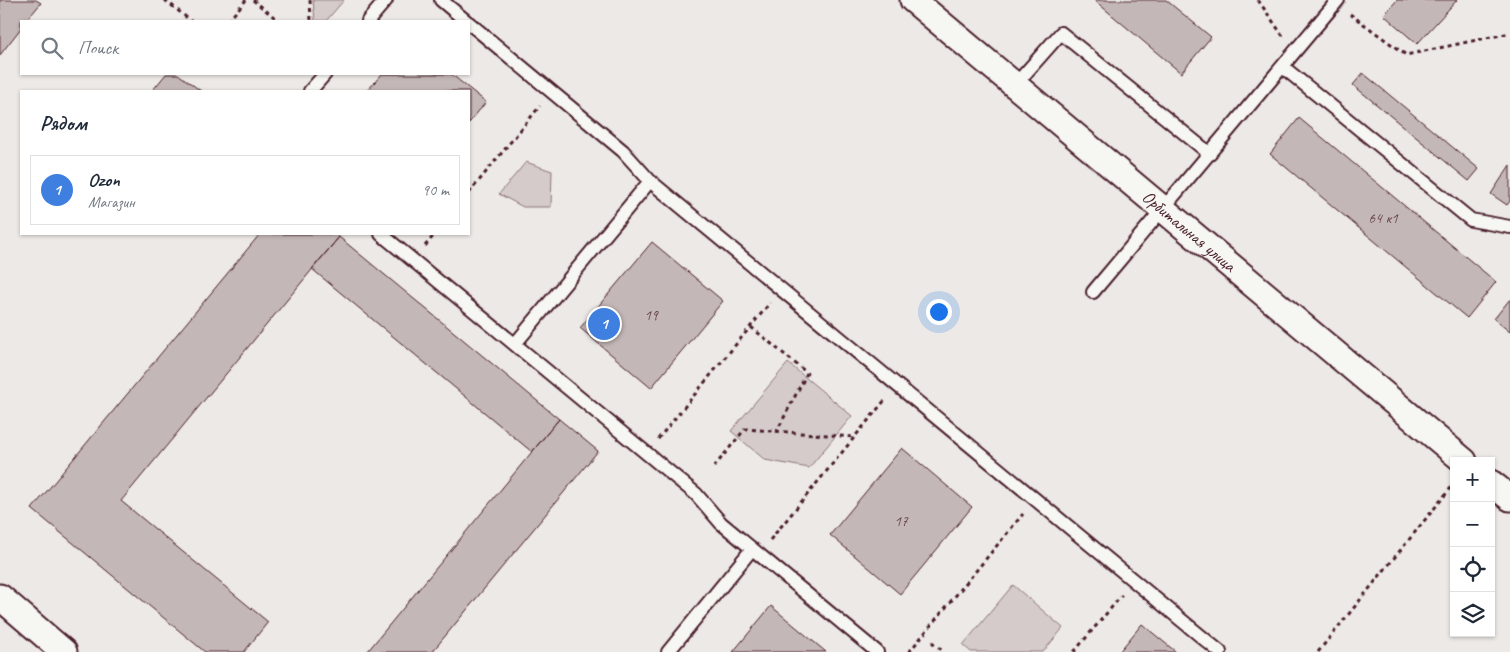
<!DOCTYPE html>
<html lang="ru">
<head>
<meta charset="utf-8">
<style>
  body { margin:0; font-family:Caveat,sans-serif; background:#f6f6f7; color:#1f2937 }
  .controls { position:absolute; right:15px; bottom:15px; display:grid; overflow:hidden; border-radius:0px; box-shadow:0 1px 4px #0004 }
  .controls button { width:45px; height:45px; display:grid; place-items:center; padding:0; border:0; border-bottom:1px solid #e0e1e3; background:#fff; color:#1f2937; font:25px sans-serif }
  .you { position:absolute; left:938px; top:311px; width:18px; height:18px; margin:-12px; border:4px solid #fff; border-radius:50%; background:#1a73e8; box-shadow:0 0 0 8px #1a73e833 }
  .badge { display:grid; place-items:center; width:32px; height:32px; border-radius:50%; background:#0f766e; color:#fff; font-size:16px; font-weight:700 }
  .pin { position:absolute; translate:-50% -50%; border:2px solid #fff; box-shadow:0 1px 5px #0006 }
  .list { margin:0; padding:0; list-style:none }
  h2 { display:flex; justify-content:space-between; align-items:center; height:65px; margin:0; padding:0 20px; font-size:21px }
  h2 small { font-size:16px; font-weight:400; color:#747a83 }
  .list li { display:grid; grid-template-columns:32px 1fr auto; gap:15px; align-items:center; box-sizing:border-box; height:70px; margin:0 10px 10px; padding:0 10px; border:1px solid #e0e1e3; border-radius:0px }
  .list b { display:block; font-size:19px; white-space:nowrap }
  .list p { margin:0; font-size:16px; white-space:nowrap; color:#747a83 }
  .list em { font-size:16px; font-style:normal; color:#747a83 }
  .icon { flex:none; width:28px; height:28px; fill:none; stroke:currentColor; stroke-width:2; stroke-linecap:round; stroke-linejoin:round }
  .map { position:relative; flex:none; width:1510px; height:652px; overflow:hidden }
  .search { position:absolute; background:#fff; box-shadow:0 1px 4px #0004; left:20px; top:20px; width:450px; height:55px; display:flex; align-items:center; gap:12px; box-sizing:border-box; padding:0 18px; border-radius:0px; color:#747a83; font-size:19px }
  .panel { position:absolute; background:#fff; box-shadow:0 1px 4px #0004; left:20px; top:90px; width:450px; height:145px; border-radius:0px }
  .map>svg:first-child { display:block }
</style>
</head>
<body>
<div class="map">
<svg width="1510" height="652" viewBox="0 0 1510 652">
  <rect width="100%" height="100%" fill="#ece9e6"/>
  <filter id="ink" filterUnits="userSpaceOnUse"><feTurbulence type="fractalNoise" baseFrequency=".02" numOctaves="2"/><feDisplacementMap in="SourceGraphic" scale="10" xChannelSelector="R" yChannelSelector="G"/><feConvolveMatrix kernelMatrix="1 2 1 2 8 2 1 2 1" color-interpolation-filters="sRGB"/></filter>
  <g filter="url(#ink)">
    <path fill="#d4cbca" stroke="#8f757a" d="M313,0H344L326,21H315Z
      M526,162L552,171L551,207H523L499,194Z
      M788,363L852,416L809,468L765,460L731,431Z
      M1013,585L1063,628L1043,652H971L963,645Z"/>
    <path fill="#c4b7b7" stroke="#4a1f2b" d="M0,0H36L41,3L26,21H21V28L0,55Z
      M1094,0H1166L1211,37L1181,73Z
      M1397,0H1457L1417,44L1384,15Z
      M1363,73L1479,169L1469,181L1353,85Z
      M166,74H178L201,91H152Z
      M382,74H451L486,102L469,123V91H367Z
      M1299,118L1496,282L1467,318L1270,154Z
      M1510,165V201L1507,205L1491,194Z
      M260,234H335L339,237L121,501L268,622L244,652H205L32,509Z
      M339,237L559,419L532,452L312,269Z
      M652,242L723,301L651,388L580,328Z
      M1510,299V332L1494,319Z
      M559,419L598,451L432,652H367Z
      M902,448L972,507L900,594L830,535Z
      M771,606L826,652H733Z
      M1142,624L1176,652H1119Z"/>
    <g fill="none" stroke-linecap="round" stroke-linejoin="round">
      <g stroke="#4a1f2b" stroke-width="16">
        <path id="service" d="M441,0L466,21
          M368,21L386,0
          M469,23L623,151L650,181L1220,652
          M1283,67L1471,220L1510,227
          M1015,85L1061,33L1210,154
          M310,91L325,74
          M381,234L696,494L721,523L877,652
          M1093,292L1338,0
          M515,344L650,181
          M668,652L752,549"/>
      </g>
      <g stroke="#4a1f2b" stroke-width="29">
        <g id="minor">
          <path id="s1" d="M913,0L1464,461"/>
          <path d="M1491,483L1510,498"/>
          <path d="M0,597L64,652"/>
        </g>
      </g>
      <path stroke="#4a1f2b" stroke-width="3" stroke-dasharray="4 4" stroke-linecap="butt" d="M165,0L191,21
        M253,0L279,21
        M310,0L311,21
        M1258,0L1283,36
        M1350,14L1406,55L1510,33
        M228,21L246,0
        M469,193L540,106
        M425,246L435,234
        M751,327L807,373L777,431
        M658,439L770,303
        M714,467L745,429L855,437
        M770,540L885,400
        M932,642L944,652
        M909,652L1023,514
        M1074,652L1122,595
        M1318,652L1454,484"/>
      <use href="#service" stroke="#f6f6f2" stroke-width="12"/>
      <use href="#minor" stroke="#f6f6f2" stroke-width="25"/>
    </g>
  </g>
  <g text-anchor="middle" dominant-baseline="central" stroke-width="4" stroke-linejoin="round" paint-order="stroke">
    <g font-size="15" fill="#68454e">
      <text x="1383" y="218">64 к1</text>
      <text x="651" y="315">19</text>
      <text x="901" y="521">17</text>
    </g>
    <g font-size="18" fill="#4a1f2b" stroke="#f6f6f2">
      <text stroke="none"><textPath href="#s1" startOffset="360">Орбитальная улица</textPath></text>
    </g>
  </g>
</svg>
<div class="controls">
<button>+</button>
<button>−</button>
<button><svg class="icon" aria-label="locate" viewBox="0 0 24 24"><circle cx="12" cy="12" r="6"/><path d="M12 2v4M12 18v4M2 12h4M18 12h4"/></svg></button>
<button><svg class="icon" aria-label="layers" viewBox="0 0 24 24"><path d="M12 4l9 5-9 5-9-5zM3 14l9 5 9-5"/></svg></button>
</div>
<div class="you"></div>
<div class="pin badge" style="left:604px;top:324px;background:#3f7fe0">1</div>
<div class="search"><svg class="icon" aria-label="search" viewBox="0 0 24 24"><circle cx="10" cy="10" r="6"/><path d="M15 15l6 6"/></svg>Поиск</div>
<section class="panel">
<h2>Рядом<small></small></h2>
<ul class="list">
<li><span class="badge" style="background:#3f7fe0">1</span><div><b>Ozon</b><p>Магазин</p></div><em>90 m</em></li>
</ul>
</section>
</div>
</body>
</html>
